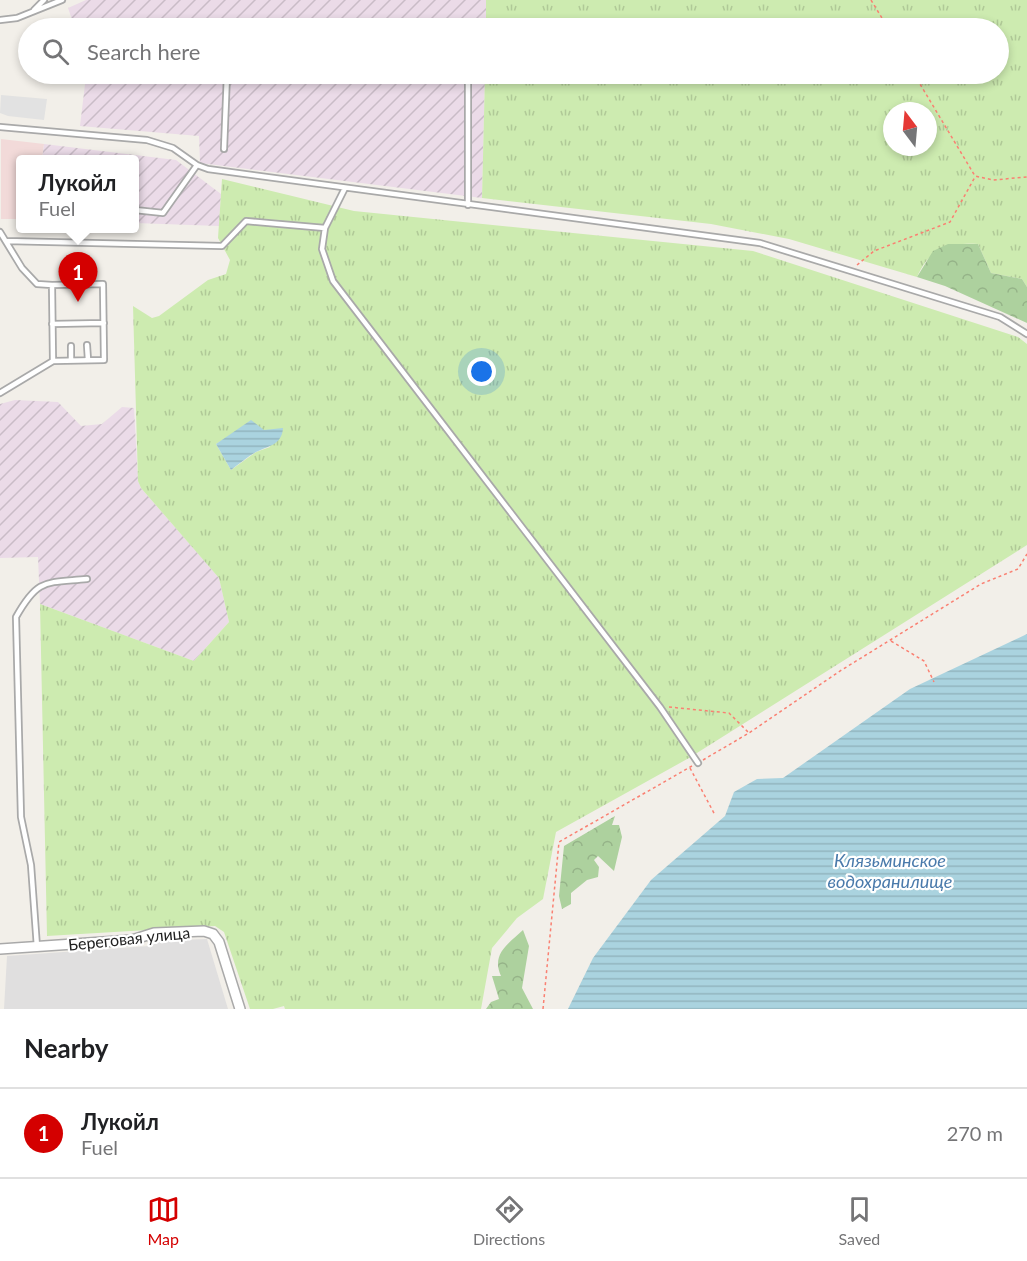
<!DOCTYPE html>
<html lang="en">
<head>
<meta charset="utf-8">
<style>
  body { margin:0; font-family:Lato,sans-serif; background:#f2f2f2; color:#202124 }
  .compass { position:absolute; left:883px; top:102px; width:54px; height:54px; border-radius:50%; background:#fff; box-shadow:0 3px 9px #0003; rotate:344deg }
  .you { position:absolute; left:482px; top:372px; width:21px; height:21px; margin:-15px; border:4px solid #fff; border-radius:50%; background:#1a73e8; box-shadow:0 0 0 9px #1a73e833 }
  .badge { display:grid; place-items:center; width:39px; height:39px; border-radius:50%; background:#d40000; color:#fff; font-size:20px; font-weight:700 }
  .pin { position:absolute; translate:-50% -50px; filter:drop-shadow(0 2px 3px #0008) }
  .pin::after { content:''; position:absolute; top:32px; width:21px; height:18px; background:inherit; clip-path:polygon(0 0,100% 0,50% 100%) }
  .popup { position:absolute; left:16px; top:155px; width:123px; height:78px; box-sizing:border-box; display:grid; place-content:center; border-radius:6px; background:#fff; filter:drop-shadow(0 2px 4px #0005); font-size:20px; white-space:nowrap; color:#757577 }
  .popup b { font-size:22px; color:#202124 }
  .popup::after { content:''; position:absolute; left:50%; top:100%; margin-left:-12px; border:12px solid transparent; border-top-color:#fff }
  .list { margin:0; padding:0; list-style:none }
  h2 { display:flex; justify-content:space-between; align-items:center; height:78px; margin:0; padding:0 24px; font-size:26px }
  h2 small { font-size:20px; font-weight:400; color:#757577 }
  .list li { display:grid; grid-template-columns:39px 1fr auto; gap:18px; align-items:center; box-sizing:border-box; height:90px; padding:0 24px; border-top:2px solid #e0e0e0 }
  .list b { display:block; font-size:22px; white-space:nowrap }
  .list p { margin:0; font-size:20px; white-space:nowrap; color:#757577 }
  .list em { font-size:20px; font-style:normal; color:#757577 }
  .icon { flex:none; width:33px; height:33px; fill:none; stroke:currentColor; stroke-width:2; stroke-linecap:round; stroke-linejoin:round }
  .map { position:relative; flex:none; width:1027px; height:1009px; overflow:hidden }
  .search { position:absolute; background:#fff; box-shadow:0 3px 9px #0003; left:18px; right:18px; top:18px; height:66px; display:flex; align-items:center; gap:15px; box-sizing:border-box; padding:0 21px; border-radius:33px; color:#757577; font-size:22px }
  .sheet { height:168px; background:#fff }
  nav { display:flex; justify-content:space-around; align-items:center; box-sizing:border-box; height:84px; border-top:2px solid #e0e0e0; background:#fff; font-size:16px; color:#757577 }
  nav a { display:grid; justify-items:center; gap:3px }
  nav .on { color:#d40000 }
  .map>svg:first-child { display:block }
</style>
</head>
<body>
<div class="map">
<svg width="1027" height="1009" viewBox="0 0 1027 1009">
  <defs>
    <pattern id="industrial-furrows" width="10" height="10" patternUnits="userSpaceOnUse" patternTransform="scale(1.5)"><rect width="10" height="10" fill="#ebdbe8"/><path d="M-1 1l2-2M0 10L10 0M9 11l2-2" fill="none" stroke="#c9bcc7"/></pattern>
    <pattern id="grass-tufts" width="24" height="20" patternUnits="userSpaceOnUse" patternTransform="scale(1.5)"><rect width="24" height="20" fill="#cdebb0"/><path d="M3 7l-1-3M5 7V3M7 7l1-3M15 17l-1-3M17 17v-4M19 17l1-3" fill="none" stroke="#b0c997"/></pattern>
    <pattern id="forest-crowns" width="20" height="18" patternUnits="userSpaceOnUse" patternTransform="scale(1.5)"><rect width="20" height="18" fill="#add19e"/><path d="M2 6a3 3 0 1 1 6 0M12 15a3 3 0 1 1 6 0" fill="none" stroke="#95b388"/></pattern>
    <pattern id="water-rules" width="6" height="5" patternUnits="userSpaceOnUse" patternTransform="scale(1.5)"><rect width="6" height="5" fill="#aad3df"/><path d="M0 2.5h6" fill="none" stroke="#92b5bf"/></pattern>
  </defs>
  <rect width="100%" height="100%" fill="#f2efe9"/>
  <path fill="#e0dfdf" d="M207,939L228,1009H4L7,956L149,946V941Z"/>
  <path fill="#f2dad9" d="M1,139L44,144L42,159L21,160V219H1Z"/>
  <path fill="url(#industrial-furrows)" d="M86,0H486V28H75L68,8Z
    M119,74H485L482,198L200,163L199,136L80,126L86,76Z
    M44,144L176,160L221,194L219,226L135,223V160H42Z
    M15,400L58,402L81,426L102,424L122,407L134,408L138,481L141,488L219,578L229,622L194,661L40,604L38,557L0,558V404Z"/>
  <path fill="url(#grass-tufts)" fill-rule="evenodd" d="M486,0H1027V287L1022,279L991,273L978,244C948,242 930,248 917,277L789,239L711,224L482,198L485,74H998V28H486ZM892,111H928V147H892Z
    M222,179L354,211L753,251L1018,337L1027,344V545L689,758L556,832L543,899L517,918L492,948L481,1009H285L284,1006L273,1009H250L224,932L215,926L47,936L40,604L194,661L229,622L219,578L141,488L138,481L133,306L152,318L159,316L208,280L226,274L230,260L218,238ZM244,427L264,430L270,447L256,452L231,470L216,444Z"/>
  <path fill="url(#forest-crowns)" d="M948,244H978L991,273L1022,279L1027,287V323L945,286L917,277L933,251Z
    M615,816L612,825H619L622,837L614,871L598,856L594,860L599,867L598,877L587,880L571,893V904L562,909L559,896L564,846Z
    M523,930L529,946L522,988L533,1009H486L491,1002L499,999L492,976H501C491,954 508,944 523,930Z"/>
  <path fill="#e2e2e2" d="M1,95L47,99L44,120L8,116L0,113Z"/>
  <path fill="url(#water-rules)" d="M251,420L264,430L283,428C282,445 268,446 256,452C247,457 239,464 231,470L216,444Z
    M1027,634V1009H568L593,958L651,880L725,816L734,792L757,779L783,778L910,689Z"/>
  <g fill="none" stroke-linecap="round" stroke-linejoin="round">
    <g stroke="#a9a9a9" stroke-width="8">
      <path id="service" d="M34,10L44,0
        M0,20L17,18L62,0
        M468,74V205
        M0,127L147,140L173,148L197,165L208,169L760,243L1000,317L1027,334
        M224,149L227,74
        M345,188L325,228L322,249L333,281L660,707L698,763
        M135,210L163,213L197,165
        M0,232L22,268L37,284L52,285L53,361L0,393
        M6,241L222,246L246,221L325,228
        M52,285L103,284L104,360L53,361
        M52,324L104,323
        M87,345L88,360
        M71,346V360
        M37,947L31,865L21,817L16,617C38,578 45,583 87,579"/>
    </g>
    <g stroke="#a9a9a9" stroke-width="12">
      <path id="minor" d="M0,949L132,940L154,933L204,931L213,934L219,942L240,1009"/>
    </g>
    <path stroke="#fa8072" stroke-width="1.5" stroke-dasharray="3 3" stroke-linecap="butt" d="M871,0L888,28
      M914,74L975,176L993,180L1027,177
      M857,265L874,251L950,222L975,177
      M891,641L924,661L934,682
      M669,707L729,713L749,733
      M703,760L749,733L840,671L981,584L1018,569L1027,554
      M690,768L715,815
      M543,1009L559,842L692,766"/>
    <use href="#service" stroke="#fff" stroke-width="4.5"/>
    <use href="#minor" stroke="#fff" stroke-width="9"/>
  </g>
  <g text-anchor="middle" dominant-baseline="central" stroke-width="4.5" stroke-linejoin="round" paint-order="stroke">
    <g font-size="16" fill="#222" stroke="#fff">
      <text transform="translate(129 938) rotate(-6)">Береговая улица</text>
    </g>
    <g font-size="18" font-style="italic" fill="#4a7aab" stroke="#fff">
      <text x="890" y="860">Клязьминское<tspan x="890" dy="21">водохранилище</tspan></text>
    </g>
  </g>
</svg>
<svg class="compass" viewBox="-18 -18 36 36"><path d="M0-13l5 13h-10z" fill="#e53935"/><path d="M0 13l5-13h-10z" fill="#757577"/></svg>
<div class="you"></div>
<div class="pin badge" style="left:78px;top:302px">1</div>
<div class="popup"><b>Лукойл</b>Fuel</div>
<div class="search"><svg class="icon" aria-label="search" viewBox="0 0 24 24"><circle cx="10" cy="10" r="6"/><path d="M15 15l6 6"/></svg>Search here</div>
</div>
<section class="sheet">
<h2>Nearby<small></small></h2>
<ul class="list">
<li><span class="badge">1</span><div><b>Лукойл</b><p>Fuel</p></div><em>270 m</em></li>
</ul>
</section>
<nav>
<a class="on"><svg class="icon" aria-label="map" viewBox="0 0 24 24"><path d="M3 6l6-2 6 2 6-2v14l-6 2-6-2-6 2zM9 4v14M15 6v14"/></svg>Map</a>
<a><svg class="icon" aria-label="directions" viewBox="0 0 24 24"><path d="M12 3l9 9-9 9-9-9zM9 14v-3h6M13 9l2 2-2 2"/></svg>Directions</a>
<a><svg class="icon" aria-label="saved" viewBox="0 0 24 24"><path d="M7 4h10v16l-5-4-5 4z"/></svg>Saved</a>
</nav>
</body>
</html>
